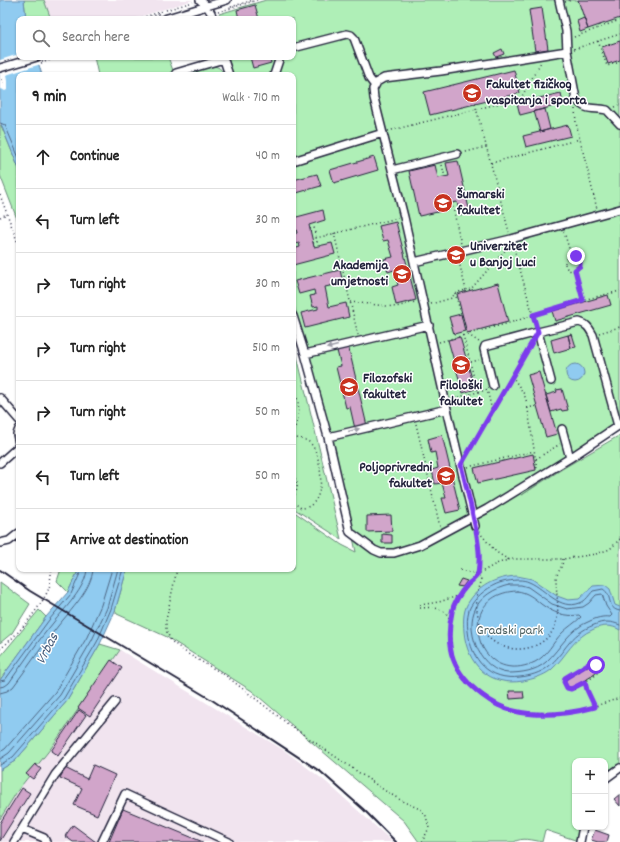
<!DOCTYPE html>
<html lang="en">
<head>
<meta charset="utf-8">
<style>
  body { margin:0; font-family:Dekko,sans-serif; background:#f2f2f2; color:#222 }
  .controls { position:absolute; right:12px; bottom:12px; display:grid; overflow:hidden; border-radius:8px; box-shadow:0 1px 3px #0004 }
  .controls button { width:36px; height:36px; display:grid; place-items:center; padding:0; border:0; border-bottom:1px solid #e0e0e0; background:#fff; color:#222; font:20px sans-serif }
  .stop { position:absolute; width:12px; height:12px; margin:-9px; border:3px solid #7c3aed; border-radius:50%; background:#fff }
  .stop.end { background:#7c3aed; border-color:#fff; box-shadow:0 1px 4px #0008 }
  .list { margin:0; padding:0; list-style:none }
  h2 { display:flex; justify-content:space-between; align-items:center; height:52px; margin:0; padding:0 16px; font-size:17px }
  h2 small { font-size:13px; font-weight:400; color:#767676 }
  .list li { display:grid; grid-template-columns:26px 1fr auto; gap:12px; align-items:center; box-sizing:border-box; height:64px; padding:0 16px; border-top:1px solid #e0e0e0 }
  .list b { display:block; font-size:15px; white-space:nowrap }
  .list em { font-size:13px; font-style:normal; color:#767676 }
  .icon { flex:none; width:22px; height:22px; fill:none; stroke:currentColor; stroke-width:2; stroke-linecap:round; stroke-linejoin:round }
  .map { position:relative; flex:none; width:620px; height:842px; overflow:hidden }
  .search { position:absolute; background:#fff; box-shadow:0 1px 3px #0004; left:16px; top:16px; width:280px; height:44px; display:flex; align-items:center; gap:10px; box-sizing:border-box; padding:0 14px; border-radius:8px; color:#767676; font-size:15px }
  .panel { position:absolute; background:#fff; box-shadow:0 1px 3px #0004; left:16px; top:72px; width:280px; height:500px; border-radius:8px }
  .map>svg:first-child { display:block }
</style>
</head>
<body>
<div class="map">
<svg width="620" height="842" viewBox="0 0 620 842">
  <rect width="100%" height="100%" fill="#fff"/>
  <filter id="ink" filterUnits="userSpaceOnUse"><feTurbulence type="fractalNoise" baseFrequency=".025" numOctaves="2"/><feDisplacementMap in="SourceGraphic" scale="8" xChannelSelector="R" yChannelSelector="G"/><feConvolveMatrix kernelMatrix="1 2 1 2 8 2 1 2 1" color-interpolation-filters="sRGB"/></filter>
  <g filter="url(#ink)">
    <path fill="#f1e4ef" d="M44,0H193L133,19H51Z
      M120,650L285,751L325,781L393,842H0V819L18,790L51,748Z"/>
    <path fill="#afefb7" stroke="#688879" d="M24,0H44L51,19H26Z
      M266,0H620V430L581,454L522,495L562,469L620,435V764L605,772V761H575V827H581L578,841L545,830L542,842C533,840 522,837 514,842H419L404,821L252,691L165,636L117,614L115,611L127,569H293V511L342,545L356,552L343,490L293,301V75H233L228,57H293V19H218L217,16L219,14Z
      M94,57H168L174,73L177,75H98Z
      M212,66C218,66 222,69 224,75H185Z
      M0,125H1L19,169V224L0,175Z
      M293,340L297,356L341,539L293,508Z
      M61,569H79L68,592L57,581Z
      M0,582L30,604L12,633L0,643Z
      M39,610L46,617L0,680V657Z
      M100,644L120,650L51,748L18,790L0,819V770L15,761L67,701Z"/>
    <path fill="#90cbf0" stroke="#6487a8" d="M0,0H24L26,19H19V57L39,65L42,75H19V169L0,122Z
      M566 373a9 9 0 1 1 18 0a9 9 0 1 1-18 0Z
      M79,569H127L115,611L100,644L67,701L15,761L0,770V680L46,617L68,592Z
      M517,576L532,579L557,596L568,600L579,599L593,586L605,585L610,589L615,605L620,607V630C612,625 603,625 594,629C572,638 567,656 551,670C543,676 533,679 523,681C489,687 467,664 464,632C463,620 463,609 470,600C481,584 498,577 517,576Z"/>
    <path fill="#fff" d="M19,54V57H39L41,64L6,75L8,87L7,90L5,91L0,88V60Z"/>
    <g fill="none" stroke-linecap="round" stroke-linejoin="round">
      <path stroke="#4e6683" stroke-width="1" d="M0,123L5,125L19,158
        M509,585H521L528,587L552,604L567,609L583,607L589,603L596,595L602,594L606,606L612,615L610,617C603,616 596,618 590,621C569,629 561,648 546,662C536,671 521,673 508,673C482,671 466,635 474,612C479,597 495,588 509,585Z
        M517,591C527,592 534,598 541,604C553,613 565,617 579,615L581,617C575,623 568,627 562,633C553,642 547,656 535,662C475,690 452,593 517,591Z
        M620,611C606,609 613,595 603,589L593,591C589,595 586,601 580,603C559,611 546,589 529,582C523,579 515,580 508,581C500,582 493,585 486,590C479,595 472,602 469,610C467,617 467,624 468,631C471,660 489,681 520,677C530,676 540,673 548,667C566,652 568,635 594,625C603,621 611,621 620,625
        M0,681L5,680L49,620L71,594L82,569
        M0,687L5,686L9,683C23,663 37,642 53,623C64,609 86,588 87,569
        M0,693L7,691L13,687C28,667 42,646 58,626C70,611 92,589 93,569
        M0,752L5,749L55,692L87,637L101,605L112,569
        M0,759L9,753L60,695L92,640L107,608L118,569
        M0,765L13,757L64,698L97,642L111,609L123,569"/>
    </g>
    <path fill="#d1a5ca" stroke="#22223b" d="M578,0H620V18L588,29Z
      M255,5L259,19H239L237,10Z
      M542,8L548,49L535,51L529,10Z
      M584,18L588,29L580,32L577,21Z
      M620,41V60L608,64L602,47Z
      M502,49L504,54L496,57L494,53Z
      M250,57H270L271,63L253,68Z
      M514,70L520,93L430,115L424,92Z
      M561,93L563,104L520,115L517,103Z
      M545,109L550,129L540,132L534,111Z
      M568,125L571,136L526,147L523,136Z
      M374,157L378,170L334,183L330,170Z
      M458,161L470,213L460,215L457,202L446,204L447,210L419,216L409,171L435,165L438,178L449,176L446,163Z
      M317,174L321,186L293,194V180Z
      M323,210L325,220L309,225L314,247L332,243L335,254L293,265V249L300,247L299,243L295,244L293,236V234L297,233L296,229L293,230V218Z
      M396,222L416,300L396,305L392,287L398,285L394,270L388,272L384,259L393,257L388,240L383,241L379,226Z
      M340,270L343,283L325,287L329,307L346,303L349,317L305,328L301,313L318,309V306L313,307L310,296L315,295L314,290L299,294L295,281Z
      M498,283L508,322L467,333L457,294Z
      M608,295L611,305L555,321L552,311Z
      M461,314L465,331L454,334L449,317Z
      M572,334L576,347L571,348L568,335Z
      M568,335L571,348L554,353L551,340Z
      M460,337L475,389L463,393L448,340Z
      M348,345L367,426L355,429L350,407L346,408L336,367L341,366L336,347Z
      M539,372L557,434L546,437L528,375Z
      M562,389L568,410L562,411L561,409L551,412L546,395L557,392L556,390Z
      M442,435L460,510L446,513L442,498H446L442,483L435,484L432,470L438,468L435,452L431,453L428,439Z
      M533,454L536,470L478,483L474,468Z
      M391,515L392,531L367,532V516Z
      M382,534L392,535V543H382Z
      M461,579L467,581L463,587L457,586Z
      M111,660L122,668L90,716L78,708Z
      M589,665H593L597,669L595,674L573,688H569L566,686L565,683L566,679Z
      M509,691H523L524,698L510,699Z
      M79,710L86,715L58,756L51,751Z
      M35,764L41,769L33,779L26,774Z
      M93,765L115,775L97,815L74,805L82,788L60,778L65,768L87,779Z
      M22,788L30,793L0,841V823Z
      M620,794V806L614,799Z
      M123,809L203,842H109Z
      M73,825L96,842H73L65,836Z
      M595,830L609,835L607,842H598L591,840Z"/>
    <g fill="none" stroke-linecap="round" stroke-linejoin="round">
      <g stroke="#22223b" stroke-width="10">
        <path id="minor" d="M200,0C207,6 211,10 213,19
          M559,0L566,31L567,51L576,99C586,112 594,107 607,110L620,124
          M164,19L227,0
          M293,48L347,34L351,35L354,38L369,78L375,86
          M223,57L229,75
          M0,68L37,57
          M176,73L224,59
          M274,75L280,57
          M293,161L383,133
          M392,170L457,154
          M414,262L404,217L374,98L373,89L375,86L377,82L384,78L441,71L567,51
          M293,316L305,354L328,437L350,532L374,550L381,553H394L420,545L487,509L570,458L562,429
          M305,354L429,325
          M551,381L538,332L579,322C587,324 589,328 593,335L618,426L570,458
          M493,386L484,349L485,346L538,332
          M0,398L19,420
          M19,429L17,434L19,444
          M328,437L447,409
          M0,463L19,446
          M475,526L447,409L414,262L511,239L620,209
          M0,543L9,541L19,533
          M605,779L620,768
          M22,829L44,838L46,842
          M14,842L55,775L115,702
          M102,842L125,794L229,842
          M580,842L583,827"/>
      </g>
      <path stroke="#22223b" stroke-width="1.5" stroke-dasharray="1 3" stroke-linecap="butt" d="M565,2L571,0
        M231,7L253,0
        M166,10L193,2
        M218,12L257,0
        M138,19L163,11
        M143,19L159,14
        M193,19L205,15
        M574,37L620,20
        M598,41L607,66L620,62
        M574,49L620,34
        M42,61L54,57
        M41,63L60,57
        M2,79L4,86
        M475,104L509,232
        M615,107L620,105
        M575,109L576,123L597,209
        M388,131L521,98L541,62
        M462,153L486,147
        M491,163L580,139
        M442,165L445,177
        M0,195L19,246
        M452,203L461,244
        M0,217L7,214
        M310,229L314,228L316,238
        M564,232L571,255
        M334,233L358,335
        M313,243L317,242L316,238L398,218
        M513,245L536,326
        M565 263a8 8 0 1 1 16 0a8 8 0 1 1-16 0Z
        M458,258L466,290L471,289L508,247
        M575,270L583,300
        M455,293L467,334L479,342
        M350,302L396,307L415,302
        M431,304L452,298L455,293L466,290
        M599,333L620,327
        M463,335L478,393
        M439,342L509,323L583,300L620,291
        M467,363L479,360
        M512,376L524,394L527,403L537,469
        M293,387C300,402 301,417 293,431
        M487,389L492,411
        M451,399L482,391L488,389
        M527,408L537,406
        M416,424L440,527
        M293,438C299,438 307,439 311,444C323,458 328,508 301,508L293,502
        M466,457L533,340
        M536,459L560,444
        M468,467L534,451
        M293,475C299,483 298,490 293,498
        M476,532C477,540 479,548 479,556C480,562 477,569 478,574C480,579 480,575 481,580C481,584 479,588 478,592C475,604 477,617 482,628C495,656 541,656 554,628C561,613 556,594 556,579C557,572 563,567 563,559
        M479,532L496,552L509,560
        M620,539L610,549L596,554L563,559H511L496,564L478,574L460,595L454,604L450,622V631L451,653L460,675L475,690L499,706L512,711L524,713H560L583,710L620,698
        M177,569L166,620V630L171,641L188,654L225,675L288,724L387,792L404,802L422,810L426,816L429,828L422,842
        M460,570L478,574
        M420,605L439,602L458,596
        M420,608C432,607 446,607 450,620
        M0,649C16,637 42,606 49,588C51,582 50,575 52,569
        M588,664H594L597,667L598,671L596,675L574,689L567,688L564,682L565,678Z
        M585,681L587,690L595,707"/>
      <use href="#minor" stroke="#fff" stroke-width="7"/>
      <path stroke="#22223b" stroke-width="2" d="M0,570L30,591L212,700L321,772L363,809L396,842"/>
    </g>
    <defs><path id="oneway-solid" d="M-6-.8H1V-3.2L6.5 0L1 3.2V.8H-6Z"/></defs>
    <g fill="#9c9ca7">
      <use href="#oneway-solid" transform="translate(332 347) rotate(166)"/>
      <use href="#oneway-solid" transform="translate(354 430) rotate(-14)"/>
    </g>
  </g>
  <g fill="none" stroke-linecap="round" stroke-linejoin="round" filter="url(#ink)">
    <path stroke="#7c3aed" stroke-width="5" d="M576,256L580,261V266L575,270L583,300L533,315L538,332L461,465C467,489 473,513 477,536C478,544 480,553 479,561C479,564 479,569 478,573C477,577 472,581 468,584C461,592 454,601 452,612C444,648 453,673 482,695C491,702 502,708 514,711C540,717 569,714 595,707L587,690L585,682L571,689L567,688L564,682L565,678L588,664L596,665"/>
  </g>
  <defs>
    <g id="university-disc" transform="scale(1)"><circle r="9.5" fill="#c8321e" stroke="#fff"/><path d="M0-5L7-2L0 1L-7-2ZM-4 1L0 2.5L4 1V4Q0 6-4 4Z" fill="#fff"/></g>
  </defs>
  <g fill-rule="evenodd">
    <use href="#university-disc" x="472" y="93"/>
    <use href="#university-disc" x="443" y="203"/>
    <use href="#university-disc" x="456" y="255"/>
    <use href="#university-disc" x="402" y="274"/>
    <use href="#university-disc" x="461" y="365"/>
    <use href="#university-disc" x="349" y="387"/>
    <use href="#university-disc" x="446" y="476"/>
  </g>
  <g text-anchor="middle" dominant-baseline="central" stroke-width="3" stroke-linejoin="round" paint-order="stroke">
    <g font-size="14" font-weight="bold" fill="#22223b" stroke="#fff" text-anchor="start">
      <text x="486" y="85">Fakultet fizičkog<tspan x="486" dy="16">vaspitanja i sporta</tspan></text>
      <text x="457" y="195">Šumarski<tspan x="457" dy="16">fakultet</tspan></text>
      <text x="470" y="247">Univerzitet<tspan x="470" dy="16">u Banjoj Luci</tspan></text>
      <text x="388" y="266" text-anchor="end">Akademija<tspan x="388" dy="16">umjetnosti</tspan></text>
      <text x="363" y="379">Filozofski<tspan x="363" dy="16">fakultet</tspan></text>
      <text x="461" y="386" text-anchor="middle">Filološki<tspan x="461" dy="16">fakultet</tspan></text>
      <text x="432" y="468" text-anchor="end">Poljoprivredni<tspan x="432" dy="16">fakultet</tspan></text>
    </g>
    <g font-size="14" fill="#4c6060" stroke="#fff">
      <text x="510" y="631">Gradski park</text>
    </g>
    <g font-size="15" font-style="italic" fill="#485d7a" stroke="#fff">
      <text transform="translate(48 649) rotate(-63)">Vrbas</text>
    </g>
  </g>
</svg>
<div class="controls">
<button>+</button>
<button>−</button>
</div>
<div class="stop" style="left:596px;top:665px"></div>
<div class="stop end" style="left:576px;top:256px"></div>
<div class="search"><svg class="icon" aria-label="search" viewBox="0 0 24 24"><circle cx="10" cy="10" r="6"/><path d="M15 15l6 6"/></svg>Search here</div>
<section class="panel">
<h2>9 min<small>Walk · 710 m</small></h2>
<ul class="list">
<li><svg class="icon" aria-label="ahead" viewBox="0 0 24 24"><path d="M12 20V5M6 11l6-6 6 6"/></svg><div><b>Continue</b></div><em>40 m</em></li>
<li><svg class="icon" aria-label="left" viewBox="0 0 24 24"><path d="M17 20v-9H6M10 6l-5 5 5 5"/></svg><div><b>Turn left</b></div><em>30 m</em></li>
<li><svg class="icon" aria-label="right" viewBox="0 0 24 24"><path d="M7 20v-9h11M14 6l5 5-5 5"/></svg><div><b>Turn right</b></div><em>30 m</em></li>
<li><svg class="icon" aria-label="right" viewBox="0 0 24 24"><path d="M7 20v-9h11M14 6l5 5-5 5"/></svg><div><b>Turn right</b></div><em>510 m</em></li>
<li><svg class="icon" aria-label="right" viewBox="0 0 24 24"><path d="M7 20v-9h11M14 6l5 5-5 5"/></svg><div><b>Turn right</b></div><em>50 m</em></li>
<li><svg class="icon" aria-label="left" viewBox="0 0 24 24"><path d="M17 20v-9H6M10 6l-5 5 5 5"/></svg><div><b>Turn left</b></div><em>50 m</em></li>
<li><svg class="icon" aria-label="arrive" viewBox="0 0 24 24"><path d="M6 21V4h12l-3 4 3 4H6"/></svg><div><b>Arrive at destination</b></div></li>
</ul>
</section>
</div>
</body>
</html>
